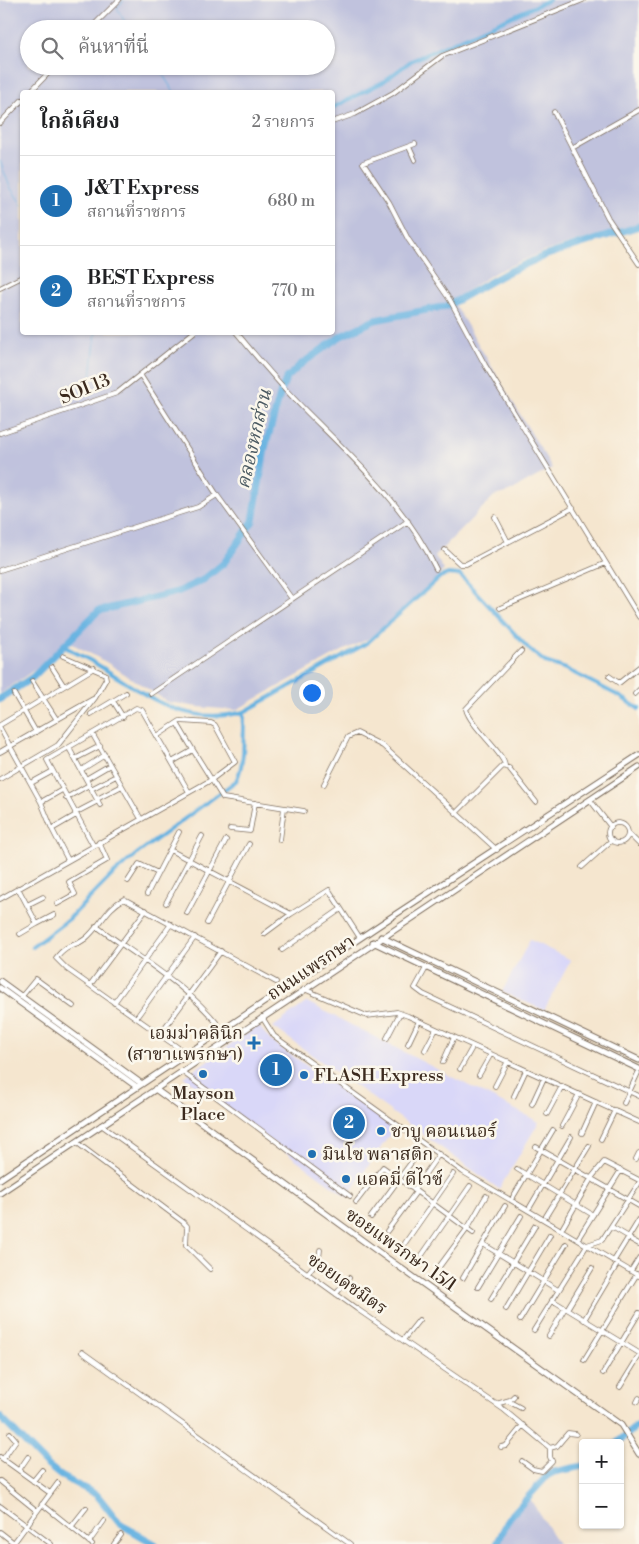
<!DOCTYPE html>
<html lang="th">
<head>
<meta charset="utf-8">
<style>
  body { margin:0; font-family:"Libre Bodoni","Noto Serif Thai",serif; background:#f2f2f2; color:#202124 }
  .controls { position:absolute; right:15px; bottom:15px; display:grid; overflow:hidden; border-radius:5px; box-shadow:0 1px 4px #0004 }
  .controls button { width:45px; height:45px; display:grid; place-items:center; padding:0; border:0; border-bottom:1px solid #e0e0e0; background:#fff; color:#202124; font:25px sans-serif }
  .you { position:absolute; left:311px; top:692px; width:18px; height:18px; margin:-12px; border:4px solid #fff; border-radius:50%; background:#1a73e8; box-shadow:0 0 0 8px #1a73e833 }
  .badge { display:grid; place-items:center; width:32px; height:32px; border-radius:50%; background:#1f6fb2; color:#fff; font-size:16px; font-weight:700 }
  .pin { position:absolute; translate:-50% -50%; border:2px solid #fff; box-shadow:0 1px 5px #0006 }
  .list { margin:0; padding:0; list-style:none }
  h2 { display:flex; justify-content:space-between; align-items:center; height:65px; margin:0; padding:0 20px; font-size:21px }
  h2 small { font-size:16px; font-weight:400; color:#757577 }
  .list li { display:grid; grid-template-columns:32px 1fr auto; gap:15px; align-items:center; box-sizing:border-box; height:90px; padding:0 20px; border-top:1px solid #e0e0e0 }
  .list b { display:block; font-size:19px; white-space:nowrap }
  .list p { margin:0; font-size:16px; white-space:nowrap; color:#757577 }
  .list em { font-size:16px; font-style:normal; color:#757577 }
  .icon { flex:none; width:28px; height:28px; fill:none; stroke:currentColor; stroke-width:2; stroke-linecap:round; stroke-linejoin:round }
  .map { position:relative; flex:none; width:639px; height:1544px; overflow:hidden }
  .search { position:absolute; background:#fff; box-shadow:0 1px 4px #0004; left:20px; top:20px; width:315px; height:55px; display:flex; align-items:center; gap:12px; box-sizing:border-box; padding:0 18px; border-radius:28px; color:#757577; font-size:19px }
  .panel { position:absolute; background:#fff; box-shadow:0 1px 4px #0004; left:20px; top:90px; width:315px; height:245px; border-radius:5px }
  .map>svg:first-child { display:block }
</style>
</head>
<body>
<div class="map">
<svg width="639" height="1544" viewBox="0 0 639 1544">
  <rect width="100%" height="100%" fill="#fbf7ec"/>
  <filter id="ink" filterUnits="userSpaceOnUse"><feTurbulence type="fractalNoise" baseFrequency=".02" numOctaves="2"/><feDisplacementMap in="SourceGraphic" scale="10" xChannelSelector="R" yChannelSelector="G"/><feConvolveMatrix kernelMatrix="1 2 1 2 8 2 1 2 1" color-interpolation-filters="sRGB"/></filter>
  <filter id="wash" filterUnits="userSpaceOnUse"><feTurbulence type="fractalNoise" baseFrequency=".0096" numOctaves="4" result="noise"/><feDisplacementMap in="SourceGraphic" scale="20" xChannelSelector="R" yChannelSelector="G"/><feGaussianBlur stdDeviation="1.12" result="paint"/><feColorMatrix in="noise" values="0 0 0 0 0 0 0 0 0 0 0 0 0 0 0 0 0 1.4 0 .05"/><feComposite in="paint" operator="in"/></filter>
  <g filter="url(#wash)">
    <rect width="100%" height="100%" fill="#f5e6cf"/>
    <path fill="#d9d7f8" d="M530,940L571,960L544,1010L502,992Z
      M307,1002L539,1122L499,1189L273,1027Z
      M258,1025L270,1040L395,1127L347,1197L184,1077Z"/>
    <path fill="#c0c2dd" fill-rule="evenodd" d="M0,0H639V223L542,252L496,272L452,300L552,468L509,492L494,496L435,556L444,570L387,625L366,640L342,651L236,710L198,707L168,702L106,662L65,640L37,668L0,694ZM29,29H326V66H29ZM22,92H332V332H22Z
      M530,1499L558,1544H495L514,1513Z"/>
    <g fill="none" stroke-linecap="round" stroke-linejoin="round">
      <path stroke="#68b3e1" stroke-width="1" d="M124,0L117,8L129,29
        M157,66L174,92
        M0,161L10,187L22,205
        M89,396L96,332"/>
      <path stroke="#68b3e1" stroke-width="4" d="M332,108L383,82L411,61L549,0
        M64,646C75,653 87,658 98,665C147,695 182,727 244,712L367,643L440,577L448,574L460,575L530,650L545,662L566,669L621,697L639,709
        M32,947L69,919L111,876L138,853L236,781C246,762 243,733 244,712"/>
      <path stroke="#68b3e1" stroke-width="7" d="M618,233L639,226
        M0,699L33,677L98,611L177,592L203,580L224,563L253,521L265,448L281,391L286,379L300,365L341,336L375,320L447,306L506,273L544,256L616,233
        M0,1417L46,1464L61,1476L97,1495L120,1524L155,1544
        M617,1443L639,1424
        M497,1544L509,1518L548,1475L554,1472L583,1466"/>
    </g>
  </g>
  <g filter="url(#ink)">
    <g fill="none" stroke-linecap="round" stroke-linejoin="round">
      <g stroke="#7c6c5c" stroke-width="5.5">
        <path id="street" d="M90,29L119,0
          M30,92L55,66
          M554,112L608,218L639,264
          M332,122L355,114L393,93L442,56L583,0
          M0,123L22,100
          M415,144L363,163L389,202L408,239L450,300L485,365L639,617
          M409,147L415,160
          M572,148L639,110
          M0,288L22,277
          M236,332C259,360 282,387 307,412C355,460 407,507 436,569
          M141,376L217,495L292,599
          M0,433L117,393L194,332
          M495,517L508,542
          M445,550L460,564H466L573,508
          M0,570L198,507L217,495
          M500,608L606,563
          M52,667L64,686
          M609,676L619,683L639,667
          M32,681L57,720
          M14,694L36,732
          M151,694L408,521
          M635,694L639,690
          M113,701L123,717
          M91,714L126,693
          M177,723L193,750
          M0,725L94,668
          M0,728L41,802L52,829L68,860
          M93,735L141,819
          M69,748L100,805
          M0,752L93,699
          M75,759L100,746
          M172,762L193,750L223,798L304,811
          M505,766C505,754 470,726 466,709L521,651
          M81,770L105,755
          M0,779L58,745L95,698L106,679L105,674L63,656
          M86,779L110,765
          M31,783L53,771
          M324,784L348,737L357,733L383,746L497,850
          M91,789L116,776
          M66,798L89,785
          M97,799L122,786
          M590,800L611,827
          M41,802L62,790
          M75,813L98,801
          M456,813L503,766L509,768L536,802
          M608 833a10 10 0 1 1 20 0a10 10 0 1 1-20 0Z
          M52,829L76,815
          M230,829L250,831L255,803
          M628,833L639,844
          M280,840L284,808
          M93,845L47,760L136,708L142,710L189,792
          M170,850L291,914L329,890L360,938
          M582,867L612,840
          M128,881L139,864L158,873
          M18,888L37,924L54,915
          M147,894L179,832
          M0,899L211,780L235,762L215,725L211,723L180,721L157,736
          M166,903L202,836
          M57,904L75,894L69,882L107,860L99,842
          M27,905L43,897
          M187,913L226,840
          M207,923L249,844
          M96,926C138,957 192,988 222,1030
          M20,934L37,924
          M264,934L291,914
          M282,950L341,909
          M426,968L415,988L423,994L639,1096
          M90,985L146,910
          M304,989L367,1016L397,1012L408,1016L639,1122
          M22,996L36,979L73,1006
          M114,1003L171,924
          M262,1017L274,1036L463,1172L639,1276
          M136,1018L195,937
          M160,1034L221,951
          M387,1038L400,1013
          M408,1044L419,1021
          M180,1049L67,969L56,958C69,941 74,948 85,939C100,927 106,908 124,899L276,982
          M425,1050L436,1029
          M443,1062L454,1037
          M460,1069L473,1046
          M181,1071L350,1196
          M479,1075L491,1054
          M495,1086L508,1061
          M514,1096L526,1070
          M624,1103L638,1073
          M532,1104L544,1078
          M547,1114L562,1086
          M101,1125L357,1309L503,1409L550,1448L557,1446L568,1433L576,1434
          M562,1126L579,1094
          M582,1133L596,1102
          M601,1139L615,1110
          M76,1142L183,1222L187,1226L186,1245L210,1269
          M536,1147L639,1206
          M636,1159L639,1153
          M517,1169L593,1215
          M414,1190L439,1154
          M513,1197L553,1130
          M356,1202L383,1167L473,1233
          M530,1207L571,1137
          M546,1216L589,1146
          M371,1217L419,1152
          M563,1227L592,1177L604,1162L639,1180
          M612,1227L629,1237
          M387,1231L416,1192
          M579,1237L621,1170
          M628,1238L639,1244
          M405,1243L453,1174
          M483,1244L558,1290
          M422,1255L470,1186
          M615,1259L639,1220
          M439,1267L467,1229L486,1196
          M632,1269L639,1258
          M307,1274L319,1259L320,1250
          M463,1278L505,1206
          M478,1287L521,1216
          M336,1294L349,1278
          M491,1299L535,1226
          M552,1300L639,1353
          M506,1309L550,1235
          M567,1309L592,1268
          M520,1320L566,1244
          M584,1320L618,1263
          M534,1330L587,1245L602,1240L639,1183
          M549,1336L565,1308
          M403,1340L419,1320
          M82,1352L350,1544
          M584,1360L637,1274
          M603,1373L639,1313
          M620,1387L639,1356
          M508,1401L521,1408
          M637,1402L639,1398
          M496,1404L510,1400L514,1396
          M501,1447L506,1446L523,1425
          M0,1457L50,1493
          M3,1459L16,1440L10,1433
          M522,1461L533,1469L542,1471L552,1461L550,1457V1448
          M19,1470L28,1457
          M0,1481L37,1511
          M33,1481L42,1470
          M42,1504L92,1544
          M0,1506L51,1544
          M71,1527L86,1508
          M0,1532L14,1543
          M89,1542L104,1521
          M13,1544L58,1483
          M114,1544L121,1535"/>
      </g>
      <g stroke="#7c6c5c" stroke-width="7">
        <path id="secondary" d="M381,937L639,1060
          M373,942L639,1069
          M0,981L142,1084
          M0,988L137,1087
          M155,1089L384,1256L621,1425L639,1454
          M0,1179L390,918L639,755
          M0,1193L639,767"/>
      </g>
      <use href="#street" stroke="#fff" stroke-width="4"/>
      <use href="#secondary" stroke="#fff" stroke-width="5"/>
    </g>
  </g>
  <g fill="#1f6fb2" stroke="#fbf7ec" stroke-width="2">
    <path d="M251.5 1035.5h5v5h5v5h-5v5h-5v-5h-5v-5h5z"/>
    <circle cx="203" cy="1074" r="5"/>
    <circle cx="304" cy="1075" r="5"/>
    <circle cx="381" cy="1131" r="5"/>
    <circle cx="312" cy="1154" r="5"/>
    <circle cx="346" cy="1179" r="5"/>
  </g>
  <g text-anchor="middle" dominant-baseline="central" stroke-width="5" stroke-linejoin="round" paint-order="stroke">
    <g font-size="18" fill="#3b2a1e" stroke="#fbf7ec">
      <text transform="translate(85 389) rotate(-22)">SOI 13</text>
      <text transform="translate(311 968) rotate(-34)">ถนนแพรกษา</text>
      <text transform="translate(401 1250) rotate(35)">ซอยแพรกษา 15/1</text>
      <text transform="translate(347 1284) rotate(35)">ซอยเดชมิตร</text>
    </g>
    <g font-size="18" fill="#3b2a1e" stroke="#fbf7ec" text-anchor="start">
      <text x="243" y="1033" text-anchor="end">เอมม่าคลินิก<tspan x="243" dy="21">(สาขาแพรกษา)</tspan></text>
      <text x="314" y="1075">FLASH Express</text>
      <text x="203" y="1093" text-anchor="middle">Mayson<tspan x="203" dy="21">Place</tspan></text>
      <text x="391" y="1131">ชาบู คอนเนอร์</text>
      <text x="322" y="1154">มินโซ พลาสติก</text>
      <text x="356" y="1179">แอคมี่ ดีไวซ์</text>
    </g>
    <g font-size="19" font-style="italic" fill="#4b5a62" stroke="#fbf7ec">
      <text transform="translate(254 439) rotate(-77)">คลองหกส่วน</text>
    </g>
  </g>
</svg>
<div class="controls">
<button>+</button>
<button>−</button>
</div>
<div class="you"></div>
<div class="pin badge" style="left:276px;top:1070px">1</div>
<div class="pin badge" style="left:349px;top:1123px">2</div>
<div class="search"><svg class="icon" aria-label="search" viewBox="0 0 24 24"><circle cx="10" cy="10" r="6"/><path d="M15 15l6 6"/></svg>ค้นหาที่นี่</div>
<section class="panel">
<h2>ใกล้เคียง<small>2 รายการ</small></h2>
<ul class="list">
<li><span class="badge">1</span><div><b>J&amp;T Express</b><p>สถานที่ราชการ</p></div><em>680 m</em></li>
<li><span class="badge">2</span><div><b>BEST Express</b><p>สถานที่ราชการ</p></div><em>770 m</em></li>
</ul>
</section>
</div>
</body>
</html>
